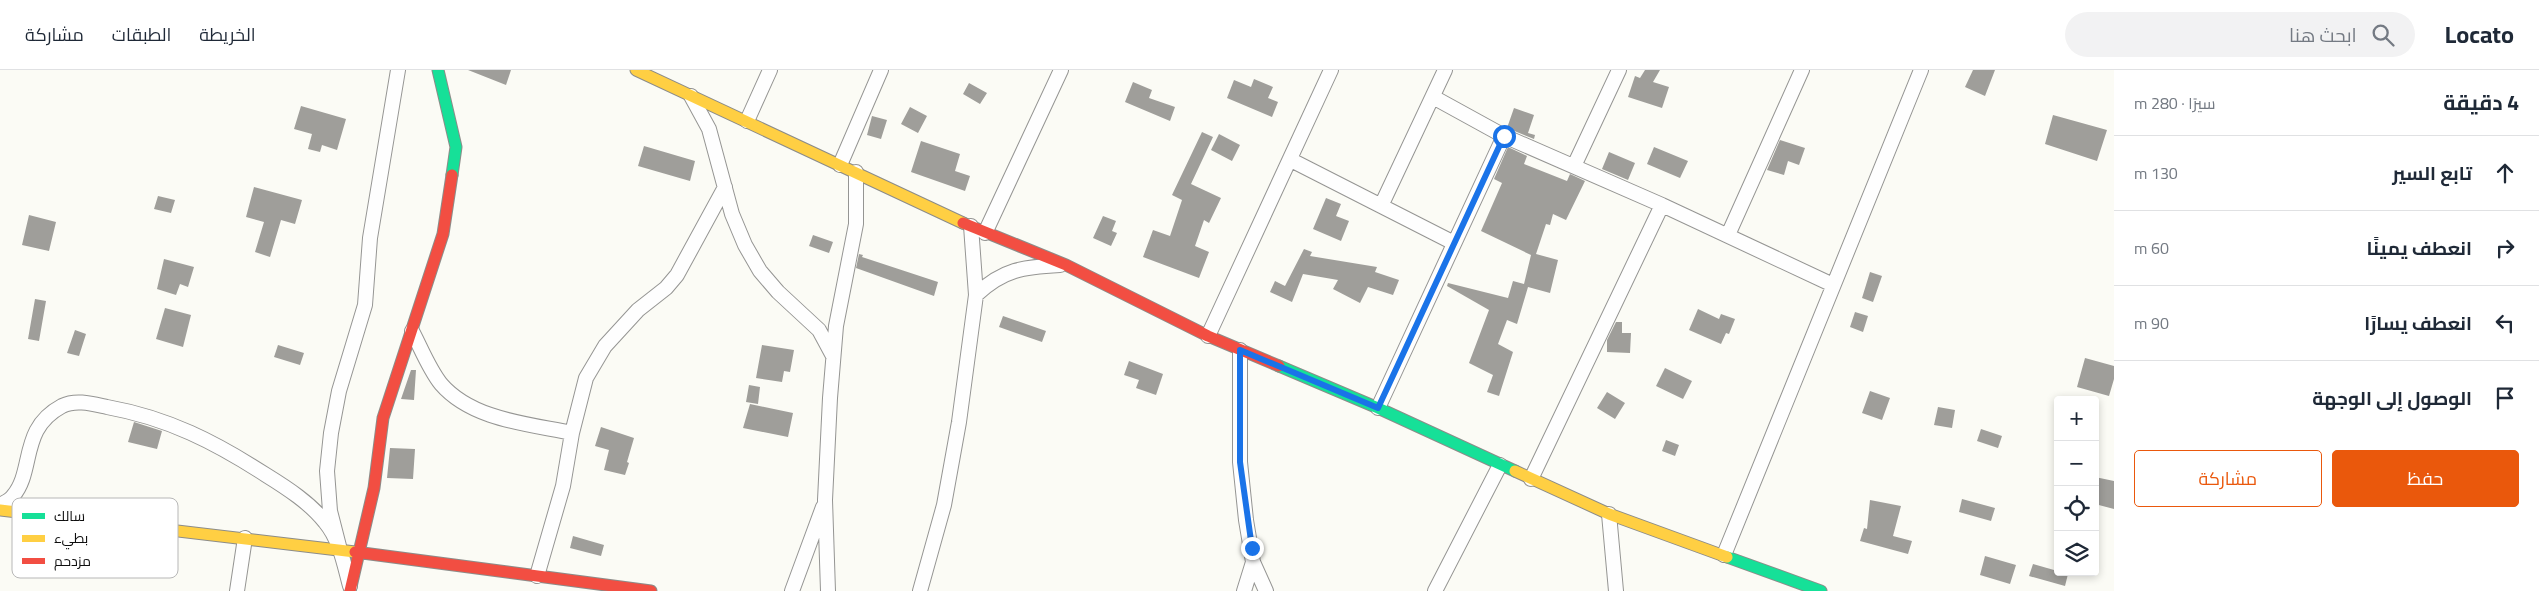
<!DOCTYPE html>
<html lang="ar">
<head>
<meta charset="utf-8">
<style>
  body { margin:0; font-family:Georgia,Cairo,serif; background:#f2f2f3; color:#1f2937; direction:rtl }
  .controls { position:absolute; right:15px; bottom:15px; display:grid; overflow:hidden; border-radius:5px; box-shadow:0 2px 8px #0003 }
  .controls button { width:45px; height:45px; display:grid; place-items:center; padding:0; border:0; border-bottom:1px solid #e0e1e3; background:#fff; color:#1f2937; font:25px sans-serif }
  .stop { position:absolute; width:15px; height:15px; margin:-11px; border:4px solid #1a73e8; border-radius:50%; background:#fff }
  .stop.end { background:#1a73e8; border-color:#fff; box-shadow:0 1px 5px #0008 }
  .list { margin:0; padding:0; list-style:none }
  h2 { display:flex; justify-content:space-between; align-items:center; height:65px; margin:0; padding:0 20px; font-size:21px }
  h2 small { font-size:16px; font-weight:400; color:#747a83 }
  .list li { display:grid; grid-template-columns:32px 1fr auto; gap:15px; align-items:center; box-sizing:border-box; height:75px; padding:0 20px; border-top:1px solid #e0e1e3 }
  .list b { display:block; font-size:19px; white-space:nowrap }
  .list em { font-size:16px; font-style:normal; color:#747a83 }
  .actions { display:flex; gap:10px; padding:15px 20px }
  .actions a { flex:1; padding:11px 0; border:1px solid #ea580c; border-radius:5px; text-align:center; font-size:18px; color:#ea580c }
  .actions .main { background:#ea580c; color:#fff }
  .icon { flex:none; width:28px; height:28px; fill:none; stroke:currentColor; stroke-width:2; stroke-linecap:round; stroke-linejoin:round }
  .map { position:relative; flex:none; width:2114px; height:521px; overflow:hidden; direction:ltr }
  header { display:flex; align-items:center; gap:30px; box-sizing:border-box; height:70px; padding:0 25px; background:#fff; border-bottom:1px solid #e0e1e3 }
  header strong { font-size:24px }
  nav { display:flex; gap:28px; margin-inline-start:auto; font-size:18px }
  .search { width:350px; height:45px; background:#f2f2f3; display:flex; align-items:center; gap:12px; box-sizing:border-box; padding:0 18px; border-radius:28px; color:#747a83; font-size:19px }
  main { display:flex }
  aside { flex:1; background:#fff }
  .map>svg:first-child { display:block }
</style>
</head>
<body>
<header>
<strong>Locato</strong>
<div class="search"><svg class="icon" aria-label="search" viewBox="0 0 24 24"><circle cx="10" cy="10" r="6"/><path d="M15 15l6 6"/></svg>ابحث هنا</div>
<nav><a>الخريطة</a><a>الطبقات</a><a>مشاركة</a></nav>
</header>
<main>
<aside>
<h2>4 دقيقة<small>سيرًا · 280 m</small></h2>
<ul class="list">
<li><svg class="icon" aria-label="ahead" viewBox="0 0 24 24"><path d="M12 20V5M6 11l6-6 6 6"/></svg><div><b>تابع السير</b></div><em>130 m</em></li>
<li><svg class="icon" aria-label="right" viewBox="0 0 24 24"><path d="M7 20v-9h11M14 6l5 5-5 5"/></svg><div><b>انعطف يمينًا</b></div><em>60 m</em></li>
<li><svg class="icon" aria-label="left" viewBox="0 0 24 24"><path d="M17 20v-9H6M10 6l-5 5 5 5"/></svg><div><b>انعطف يسارًا</b></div><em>90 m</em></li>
<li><svg class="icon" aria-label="arrive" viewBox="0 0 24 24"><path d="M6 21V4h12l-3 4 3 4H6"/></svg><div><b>الوصول إلى الوجهة</b></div></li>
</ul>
<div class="actions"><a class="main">حفظ</a><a>مشاركة</a></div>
</aside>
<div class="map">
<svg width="2114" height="521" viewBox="0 0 2114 521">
  <rect width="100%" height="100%" fill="#fbfbf5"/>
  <path fill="#9f9e9a" d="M468,0H511L506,15Z
    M1645,0H1660L1653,12L1669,17L1662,38L1628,27L1635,6L1640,8Z
    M1973,0H1995L1985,26L1965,17Z
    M1254,9L1273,17L1268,28L1278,32L1272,47L1227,28L1234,10L1251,17Z
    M1133,12L1152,20L1149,28L1175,37L1170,51L1125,32Z
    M969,13L987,23L980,34L963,24Z
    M301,36L346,49L337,80L322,75L320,82L308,79L312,64L294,59Z
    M910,37L927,46L918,63L901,54Z
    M1514,38L1534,45L1528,63L1535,65L1534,69L1507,58Z
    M2053,45L2107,60L2097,91L2045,74Z
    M872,46L887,50L881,69L867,65Z
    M1202,62L1213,67L1191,114L1221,128L1209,153L1204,150L1195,176L1209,182L1199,208L1143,187L1153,160L1170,166L1182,130L1172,125Z
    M1219,64L1240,75L1232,91L1211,80Z
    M1780,70L1805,78L1799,95L1788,91L1784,105L1767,100Z
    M921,71L960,84L955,101L970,106L965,121L911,102Z
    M644,76L695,91L690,111L638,96Z
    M1508,77L1527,86L1524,94L1567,111L1570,104L1585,111L1566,150L1553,144L1550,155L1546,154L1536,184L1558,190L1550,223L1528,217L1517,254L1507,250L1498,274L1513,282L1499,326L1487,322L1493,305L1469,293L1489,240L1447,216L1448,213L1508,228L1513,211L1524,214L1531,185L1481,161L1502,113L1494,109Z
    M1654,77L1688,91L1680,108L1647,94Z
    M1609,82L1635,93L1628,110L1602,99Z
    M254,117L302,130L295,154L281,150L270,187L255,182L264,152L246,147Z
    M158,126L175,130L171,143L154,139Z
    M1326,128L1341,134L1336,146L1349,151L1341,171L1313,159Z
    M29,145L56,152L49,181L22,175Z
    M1103,146L1116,151L1112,161L1117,163L1111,176L1093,168Z
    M813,165L833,172L829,183L809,176Z
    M1304,179L1312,182L1310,186L1377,197L1375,202L1399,210L1393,225L1368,217L1360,233L1333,219L1338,210L1303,204L1292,232L1270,222L1275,211L1285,216Z
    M859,184L863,185L862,187L938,212L934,226L856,198Z
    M164,189L194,197L188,217L180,214L176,225L157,219Z
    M1870,202L1882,206L1873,232L1862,228Z
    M35,229L46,231L39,271L28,269Z
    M165,238L191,245L183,277L156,269Z
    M1698,239L1719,249L1721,244L1735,249L1729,264L1726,263L1721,274L1689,260Z
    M1855,242L1868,246L1863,262L1850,257Z
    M1003,246L1046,261L1042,272L999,257Z
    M1616,252H1622V263H1631L1630,283L1607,282V270Z
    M75,260L86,264L79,286L67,283Z
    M278,275L304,283L300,295L274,287Z
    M762,275L794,280L790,302L784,301L782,312L756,308Z
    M2085,288L2114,296V309L2109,326L2077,317Z
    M1129,291L1163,304L1156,325L1136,318L1139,310L1124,305Z
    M1665,298L1692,311L1683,329L1656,316Z
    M411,300H416L414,330L401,329Z
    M749,315L760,317L758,334L746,332Z
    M1870,321L1890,328L1882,350L1862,343Z
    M1607,322L1625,333L1615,349L1597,338Z
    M750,334L793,343L788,367L743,358Z
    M1938,337L1955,340L1952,358L1934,355Z
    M134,352L162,361L157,379L128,372Z
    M601,357L634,368L627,392L629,393L625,405L604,400L609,380L595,376Z
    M1981,359L2002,366L1998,378L1977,371Z
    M1666,370L1679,375L1675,386L1662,381Z
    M390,378L415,379L413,409L387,408Z
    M2095,407L2114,411V439L2095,434Z
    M1962,429L1995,438L1991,451L1959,442Z
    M1870,430L1901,436L1893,466L1912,471L1908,484L1860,471L1864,458L1867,459Z
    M573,466L604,475L601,486L570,478Z
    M1985,486L2016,495L2010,514L1980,505Z
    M2033,494L2068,504L2065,516L2029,506Z"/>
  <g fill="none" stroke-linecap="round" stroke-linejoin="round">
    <g stroke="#959593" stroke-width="16">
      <path id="street" d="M691,26L709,59L732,144L745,175L760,201L778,222L819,260L833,286
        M1433,27L1504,66L1662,135L1833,215
        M747,51L770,0
        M1291,90L1454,173
        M840,95L881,0
        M1574,96L1619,0
        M1381,136L1445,0
        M985,163L1061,0
        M1728,165L1802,0
        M976,225C1003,199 1024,197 1060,195
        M412,261C421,278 429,299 441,314C472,350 529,354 572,363
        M1208,266L1331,0
        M1240,280V392L1246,450L1253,492L1266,521
        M1378,338L1504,66
        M1531,409L1662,135
        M0,435C4,433 10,430 13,426C35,400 19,359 62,336C76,329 93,334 107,337C168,348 215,372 266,405C287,418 310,433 325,452C340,470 344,494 350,516
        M1609,444L1616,521
        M340,480L330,441L327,401L331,363L339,321L365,235L370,168L398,0
        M1724,485L1921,0
        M537,506L563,416L572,363L586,308L605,276L638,240L666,218L677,205L725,117
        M237,521L245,468
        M792,521L823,437
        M828,521L825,430L830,328L836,256L856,154V102
        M920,521L944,435L959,352L976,225L971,156
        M1244,521L1253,492
        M1435,521L1500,395"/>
    </g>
    <g stroke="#8c8c89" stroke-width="13">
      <path id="fast" d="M438,0L456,77L452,105
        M1279,296L1378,338L1515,401
        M1727,487L1821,521"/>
    </g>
    <g stroke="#8c8c89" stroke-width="13">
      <path id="slow" d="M636,0L963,153
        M1515,401L1609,444L1727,487
        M0,440L355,482"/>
    </g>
    <g stroke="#8c8c89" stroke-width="13">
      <path id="jam" d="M963,153L1066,195L1208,266L1279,296
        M355,482L651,521
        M350,521L374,418L383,348L443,164L452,105"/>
    </g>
    <use href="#street" stroke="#fefefe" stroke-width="14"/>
    <use href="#fast" stroke="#16e098" stroke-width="11"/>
    <use href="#slow" stroke="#ffcf43" stroke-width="11"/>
    <use href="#jam" stroke="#f24e42" stroke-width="11"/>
  </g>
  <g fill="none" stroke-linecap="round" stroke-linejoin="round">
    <path stroke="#1a73e8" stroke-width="6" d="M1252,478L1240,392V280L1378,338L1504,66"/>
  </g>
  <rect x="12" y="428" width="166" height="80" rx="8" fill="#fff" stroke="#b7b7b7" stroke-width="1"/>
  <rect x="22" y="443" width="23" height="6" fill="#16e098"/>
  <rect x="22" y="465" width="23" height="7" fill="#ffcf43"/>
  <rect x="22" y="488" width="23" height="6" fill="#f24e42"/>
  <g font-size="14" fill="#0f0f0f">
    <text x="54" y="451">سالك</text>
    <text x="54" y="473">بطيء</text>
    <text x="54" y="496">مزدحم</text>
  </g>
</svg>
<div class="controls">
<button>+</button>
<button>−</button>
<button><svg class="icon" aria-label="locate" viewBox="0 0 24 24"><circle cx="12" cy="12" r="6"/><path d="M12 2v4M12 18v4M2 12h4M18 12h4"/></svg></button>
<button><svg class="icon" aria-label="layers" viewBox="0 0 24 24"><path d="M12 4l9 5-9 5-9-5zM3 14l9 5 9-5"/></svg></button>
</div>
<div class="stop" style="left:1504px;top:66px"></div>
<div class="stop end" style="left:1252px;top:478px"></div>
</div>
</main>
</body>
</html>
